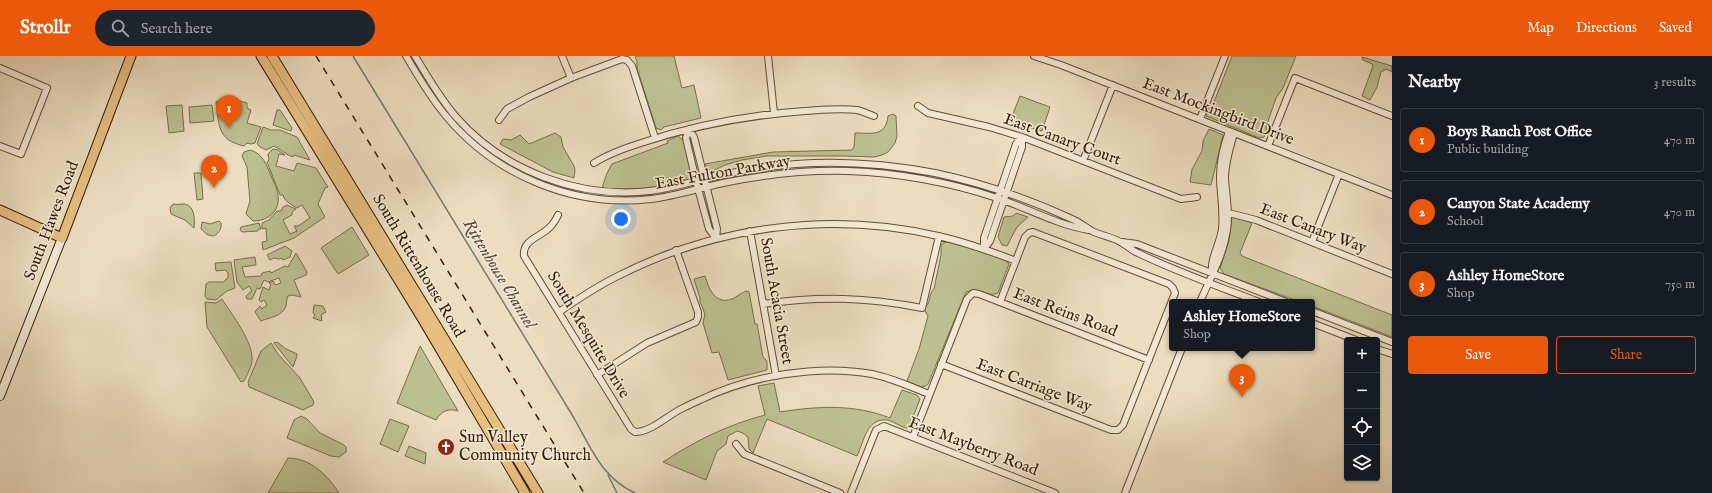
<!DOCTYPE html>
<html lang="en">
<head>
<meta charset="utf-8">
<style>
  body { margin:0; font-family:"IM FELL English",serif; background:#20242c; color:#f1f3f6 }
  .controls { position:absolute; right:12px; bottom:12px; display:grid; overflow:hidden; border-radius:4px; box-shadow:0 1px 3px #0004 }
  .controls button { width:36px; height:36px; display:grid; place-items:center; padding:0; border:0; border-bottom:1px solid #363941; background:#171b24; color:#f1f3f6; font:20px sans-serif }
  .you { position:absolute; left:621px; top:163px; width:14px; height:14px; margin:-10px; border:3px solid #fff; border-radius:50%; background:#1a73e8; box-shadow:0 0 0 6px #1a73e833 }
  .badge { display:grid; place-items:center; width:26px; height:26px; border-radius:50%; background:#ea580c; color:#fff; font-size:13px; font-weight:700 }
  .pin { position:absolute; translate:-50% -33px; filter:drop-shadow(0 1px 2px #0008) }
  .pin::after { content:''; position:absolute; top:21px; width:14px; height:12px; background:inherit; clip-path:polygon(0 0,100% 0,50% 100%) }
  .popup { position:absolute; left:1169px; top:243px; width:146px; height:52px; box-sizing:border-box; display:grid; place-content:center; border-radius:4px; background:#171b24; filter:drop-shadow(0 1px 3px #0005); font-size:13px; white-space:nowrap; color:#9ea1a6 }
  .popup b { font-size:15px; color:#f1f3f6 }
  .popup::after { content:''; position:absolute; left:50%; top:100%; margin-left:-8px; border:8px solid transparent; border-top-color:#171b24 }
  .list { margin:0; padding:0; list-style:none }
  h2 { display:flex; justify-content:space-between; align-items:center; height:52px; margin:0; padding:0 16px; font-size:17px }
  h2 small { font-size:13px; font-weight:400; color:#9ea1a6 }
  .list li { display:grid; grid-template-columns:26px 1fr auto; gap:12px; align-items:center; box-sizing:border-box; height:64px; margin:0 8px 8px; padding:0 8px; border:1px solid #363941; border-radius:4px }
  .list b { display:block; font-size:15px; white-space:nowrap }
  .list p { margin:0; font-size:13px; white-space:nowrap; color:#9ea1a6 }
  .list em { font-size:13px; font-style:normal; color:#9ea1a6 }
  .actions { display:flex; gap:8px; padding:12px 16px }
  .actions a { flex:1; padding:9px 0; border:1px solid #ea580c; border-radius:4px; text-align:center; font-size:14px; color:#ea580c }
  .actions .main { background:#ea580c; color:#fff }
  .icon { flex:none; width:22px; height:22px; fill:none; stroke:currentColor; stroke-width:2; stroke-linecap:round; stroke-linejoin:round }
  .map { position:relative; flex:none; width:1392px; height:437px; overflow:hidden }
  header { display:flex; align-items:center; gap:24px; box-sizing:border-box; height:56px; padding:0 20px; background:#ea580c; color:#fff }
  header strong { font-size:19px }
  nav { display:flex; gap:22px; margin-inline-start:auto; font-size:14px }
  .search { width:280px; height:36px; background:#20242c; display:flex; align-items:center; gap:10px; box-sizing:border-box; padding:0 14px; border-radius:22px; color:#9ea1a6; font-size:15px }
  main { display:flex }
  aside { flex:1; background:#171b24 }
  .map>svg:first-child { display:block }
</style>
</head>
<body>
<header>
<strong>Strollr</strong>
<div class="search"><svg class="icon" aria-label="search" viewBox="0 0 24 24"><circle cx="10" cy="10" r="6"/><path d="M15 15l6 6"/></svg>Search here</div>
<nav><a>Map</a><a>Directions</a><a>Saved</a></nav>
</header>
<main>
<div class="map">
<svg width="1392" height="437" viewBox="0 0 1392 437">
  <rect width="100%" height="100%" fill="#ecdcc0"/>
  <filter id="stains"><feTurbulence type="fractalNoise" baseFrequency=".005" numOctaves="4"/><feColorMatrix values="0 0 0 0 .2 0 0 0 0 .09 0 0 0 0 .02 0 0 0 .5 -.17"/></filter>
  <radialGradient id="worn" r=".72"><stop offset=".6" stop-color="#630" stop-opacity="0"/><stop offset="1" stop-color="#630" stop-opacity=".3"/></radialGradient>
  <path fill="#bcbf90" stroke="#7a6e4a" d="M637,0H674L682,32L694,29L701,62L664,71L661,74L656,72L637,12V5L635,1Z
    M1232,0H1296L1283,32L1276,42L1266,71L1267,74L1264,81L1259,82L1206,60L1210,49L1214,46Z
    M1362,1L1392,10V16L1386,13L1381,16L1377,31L1370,44L1362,40L1373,10L1372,8L1363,4Z
    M1020,40L1050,51L1042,75L1022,69L1011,63Z
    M226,41L247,47V52L251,54L247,67L261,71L255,87L251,88L247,87L244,90C217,84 219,69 216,46Z
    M182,49L184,75L169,77L166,50Z
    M212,49L214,65L190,67L189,51Z
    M277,54H280L292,72L291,75L273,69Z
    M893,58L896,60L897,80L895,87L888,96L882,99L874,101L845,100H767L742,104L725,109L713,115H709L705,108L773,96L852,94L854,91L855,77C871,77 886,81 888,60Z
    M263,71L271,74H280L297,81L310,104L294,99L293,101C286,99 281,93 274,90L266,94L260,91L257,88Z
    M1209,73L1223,79L1211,129L1190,126L1192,113L1202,95L1203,85Z
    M555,77L561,81L563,91L574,110L575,114L574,122L553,116L500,88L503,83L511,84L520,79L529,88Z
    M678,80L684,85L692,117L690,123C663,135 631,134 602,132L607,117L612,108L668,87L667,85Z
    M273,93L278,94L285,99L279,98L276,110L294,115L297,107L316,112L328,131L325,132L318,148L325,161L294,182L263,194L262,186L267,185L266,172L262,173V167L269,164L277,155H281L283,151L287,149L296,153L292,156V159L283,164L290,178L297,175L294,170H298L310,162L302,149L297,152C292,149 284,145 283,139H280L267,106L269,104L268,98Z
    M250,94C263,97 267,110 272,122C274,127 278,134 278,140C280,156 267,165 253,165L246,158L250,145L247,111L242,100L244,96Z
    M194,117H201L203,143L197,144Z
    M173,148C177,149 179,148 183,148C195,148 195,164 194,172L185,164L171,158L170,152Z
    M1016,157L1028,161L1017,171L1007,190L1002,189L998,181L1004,161L1013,160Z
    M1232,161L1252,167L1240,197L1242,200L1392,259V281L1312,250V246H1300L1224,218L1220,212L1229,185Z
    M219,165L221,167C222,172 219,177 214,180L208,179L201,173L202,166L210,168Z
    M259,167L261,173H258V175L242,176L240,174L241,171Z
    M352,171L369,199L338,218L321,192Z
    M947,186C959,189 1003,199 1009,208L998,237C988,242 980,230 966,236L928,328L926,330L921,331L907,325L919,293L928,260L924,253C931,247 928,239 934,233L941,199V190L943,187Z
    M285,190L292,195L290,201L283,204L282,202L279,203L274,202L270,204L267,199Z
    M296,197L307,216L306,219L294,224L301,241L292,239L288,240C286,244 287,246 286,250C282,261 270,261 261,265L255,256L257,253L260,250L262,253L267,249L264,244L261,246L259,244L263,231L269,234L271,228L269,227L273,225L275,229L281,227L279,222L268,226L264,224L260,233L257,232L252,243H247L246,240L252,235L249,230L243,234L237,226L234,204L255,201L256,209L242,211L245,221L261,220L262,217L270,215L271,217L285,210L288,211Z
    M231,206L235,232L227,235L216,244L207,243L205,240L206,228L209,226H223L228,222V217L225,214L216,215L215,207Z
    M705,220C709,233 715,249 732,243C737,241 741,237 746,235L749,236L755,268H757L763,301L767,305V314L728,324L719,296L712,297L703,267L705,258L700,246V242L694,223Z
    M222,243C232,259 253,285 252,304C252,310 247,319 244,325L241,326L207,271L205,246L216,247Z
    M314,249L323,250L326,256L321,259L322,265L313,262L315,259L313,257Z
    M277,286L286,293L297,298V300L293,311L274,287Z
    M271,287L278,298L300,322L314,346L313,349L303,354L249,331L248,326L261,295Z
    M420,290L458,355C449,352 441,355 436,364L397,347Z
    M774,327L780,356C817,350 855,348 890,362L902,334L917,339L920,343L910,369L908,372C901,372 894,365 887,364C866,362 864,386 857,400L767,363L753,397L749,393L748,381L743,377L737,375L728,380L726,388L717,395L706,424L663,406C695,385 727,369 765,359L758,330Z
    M301,360L307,363L320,377L344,389L346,391V396L339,401L331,400L287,382L294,364Z
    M390,363L409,370L398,396L380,388Z
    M409,390L426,397L425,408L405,400Z
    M288,402C311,402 328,420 339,437H268Z"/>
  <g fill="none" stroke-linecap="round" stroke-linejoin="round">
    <path stroke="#727c6f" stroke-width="1.5" d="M353,0L574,362C591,392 602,422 635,437
      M608,419L617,437"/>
    <g stroke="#654e33" stroke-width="8">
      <path id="minor" d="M406,0C418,20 430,41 446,60C495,119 573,152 651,143C677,140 702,131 728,126C768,118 808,114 848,115C899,117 949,126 997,142C1028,152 1057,169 1089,174
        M415,0C428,21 440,43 457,62C504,115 579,143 650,135C667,133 683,128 700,124C718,119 736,116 755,113C814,103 877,106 935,117C982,127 1029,143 1072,163C1079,166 1085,171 1092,175C1102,180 1113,181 1122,187C1128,190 1132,195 1138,197C1177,216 1218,230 1259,246
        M562,0L571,22
        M768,0L774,57
        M1034,0L1061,9L1392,139
        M0,12L47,32L21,98L0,90
        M918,50L928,57L989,71L1022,81L1181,143L1197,141
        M1200,63L1225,0
        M499,64L507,53L529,41L571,22L622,3L627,4L632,10L655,82
        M689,73L686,82L696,125L709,173L716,182
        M689,73L694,81L717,173L716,182
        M1268,90L1295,22L1392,60
        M1083,105L1113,29
        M594,107C608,98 625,92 641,87C695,69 749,59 805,55C822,54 840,52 857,54C862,55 868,58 874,60
        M1222,157H1229L1256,164L1392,218
        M558,159C556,163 554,167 551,170C542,181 522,183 524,200L631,373L635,376C651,376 667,360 681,353C687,350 693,347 700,344C749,320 818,308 872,318C892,322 911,331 929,338
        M750,175L776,320
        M1122,186L1137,188L1286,246
        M1312,186L1339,118
        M984,193V182L1016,88L1022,81
        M984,193L990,185L1022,91V81
        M1212,218C1210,202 1220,188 1222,173C1224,155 1220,138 1220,120C1220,104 1224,89 1229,75
        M1200,246C1210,222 1223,201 1227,174C1230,156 1226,140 1225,122C1225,106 1230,92 1234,77
        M763,248C820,240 866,241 922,252L939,180
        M1312,255L1392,286
        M559,256C578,243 597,230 618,220C716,170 831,155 938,180C965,186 990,195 1016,205
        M1312,267L1356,284
        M1377,293L1392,298
        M941,308L1111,374H1118L1123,369L1175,237L1173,232L1169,228L1033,176L1029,177L1025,181L1000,246
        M597,319L647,287L696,266L698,261V256L676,194
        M913,381L967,243L973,237L979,238L1149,304
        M736,388L744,398L840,437
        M851,437L876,374L884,370L1055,437
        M1125,437L1182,292"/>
    </g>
    <g stroke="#381e04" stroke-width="10">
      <path id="secondary" d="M0,340L62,182"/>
    </g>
    <g stroke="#381e04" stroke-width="11">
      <path id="primary" d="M261,0L422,262L525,437
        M272,0L538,437
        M0,154L62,182L131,0"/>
    </g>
    <use href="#minor" stroke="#f3e8d6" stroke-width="6"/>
    <use href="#secondary" stroke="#f3e8d6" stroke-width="8"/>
    <use href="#primary" stroke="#e6be80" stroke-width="9"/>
    <path stroke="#381e04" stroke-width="1.5" stroke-dasharray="7 7" stroke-linecap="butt" d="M316,0L584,437"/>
  </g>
  <defs>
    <g id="church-disc" transform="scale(0.9)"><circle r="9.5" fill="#8f2418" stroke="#f3e8d6"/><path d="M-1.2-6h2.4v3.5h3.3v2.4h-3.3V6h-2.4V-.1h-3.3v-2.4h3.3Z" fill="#fff"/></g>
  </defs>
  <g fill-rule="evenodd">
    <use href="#church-disc" x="446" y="391"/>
  </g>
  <g text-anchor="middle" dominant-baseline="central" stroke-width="3" stroke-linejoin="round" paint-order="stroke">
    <g font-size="16" fill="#381e04" stroke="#f3e8d6">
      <text transform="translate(1218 56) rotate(21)">East Mockingbird Drive</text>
      <text transform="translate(1062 84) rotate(20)">East Canary Court</text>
      <text transform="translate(723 117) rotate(-10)">East Fulton Parkway</text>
      <text transform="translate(52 165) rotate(-69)">South Hawes Road</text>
      <text transform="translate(1313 173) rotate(21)">East Canary Way</text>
      <text transform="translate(418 210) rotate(59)">South Rittenhouse Road</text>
      <text transform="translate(776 245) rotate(80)">South Acacia Street</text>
      <text transform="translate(1065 257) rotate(21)">East Reins Road</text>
      <text transform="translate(588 279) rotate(59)">South Mesquite Drive</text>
      <text transform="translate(1034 330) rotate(21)">East Carriage Way</text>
      <text transform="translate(973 391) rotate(21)">East Mayberry Road</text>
    </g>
    <g font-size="16" fill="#381e04" stroke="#f3e8d6" text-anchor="start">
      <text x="459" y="382">Sun Valley<tspan x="459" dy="18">Community Church</tspan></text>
    </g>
    <g font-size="17" font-style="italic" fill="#554d39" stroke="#f3e8d6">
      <text transform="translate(499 218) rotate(59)">Rittenhouse Channel</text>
    </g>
  </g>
  <rect width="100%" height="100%" filter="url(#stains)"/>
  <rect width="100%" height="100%" fill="url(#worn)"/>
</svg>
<div class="controls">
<button>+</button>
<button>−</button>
<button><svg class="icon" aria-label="locate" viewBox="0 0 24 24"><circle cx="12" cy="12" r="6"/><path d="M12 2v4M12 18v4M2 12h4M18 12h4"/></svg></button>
<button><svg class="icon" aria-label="layers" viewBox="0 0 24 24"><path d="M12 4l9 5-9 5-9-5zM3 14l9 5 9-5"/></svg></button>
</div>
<div class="you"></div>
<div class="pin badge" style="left:229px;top:72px">1</div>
<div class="pin badge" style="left:214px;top:132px">2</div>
<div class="pin badge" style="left:1242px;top:341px">3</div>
<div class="popup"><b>Ashley HomeStore</b>Shop</div>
</div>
<aside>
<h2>Nearby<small>3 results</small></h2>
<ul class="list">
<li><span class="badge">1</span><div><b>Boys Ranch Post Office</b><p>Public building</p></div><em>470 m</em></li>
<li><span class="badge">2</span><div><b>Canyon State Academy</b><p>School</p></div><em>470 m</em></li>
<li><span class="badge">3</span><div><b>Ashley HomeStore</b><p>Shop</p></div><em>750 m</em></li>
</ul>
<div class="actions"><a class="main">Save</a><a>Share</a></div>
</aside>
</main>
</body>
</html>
